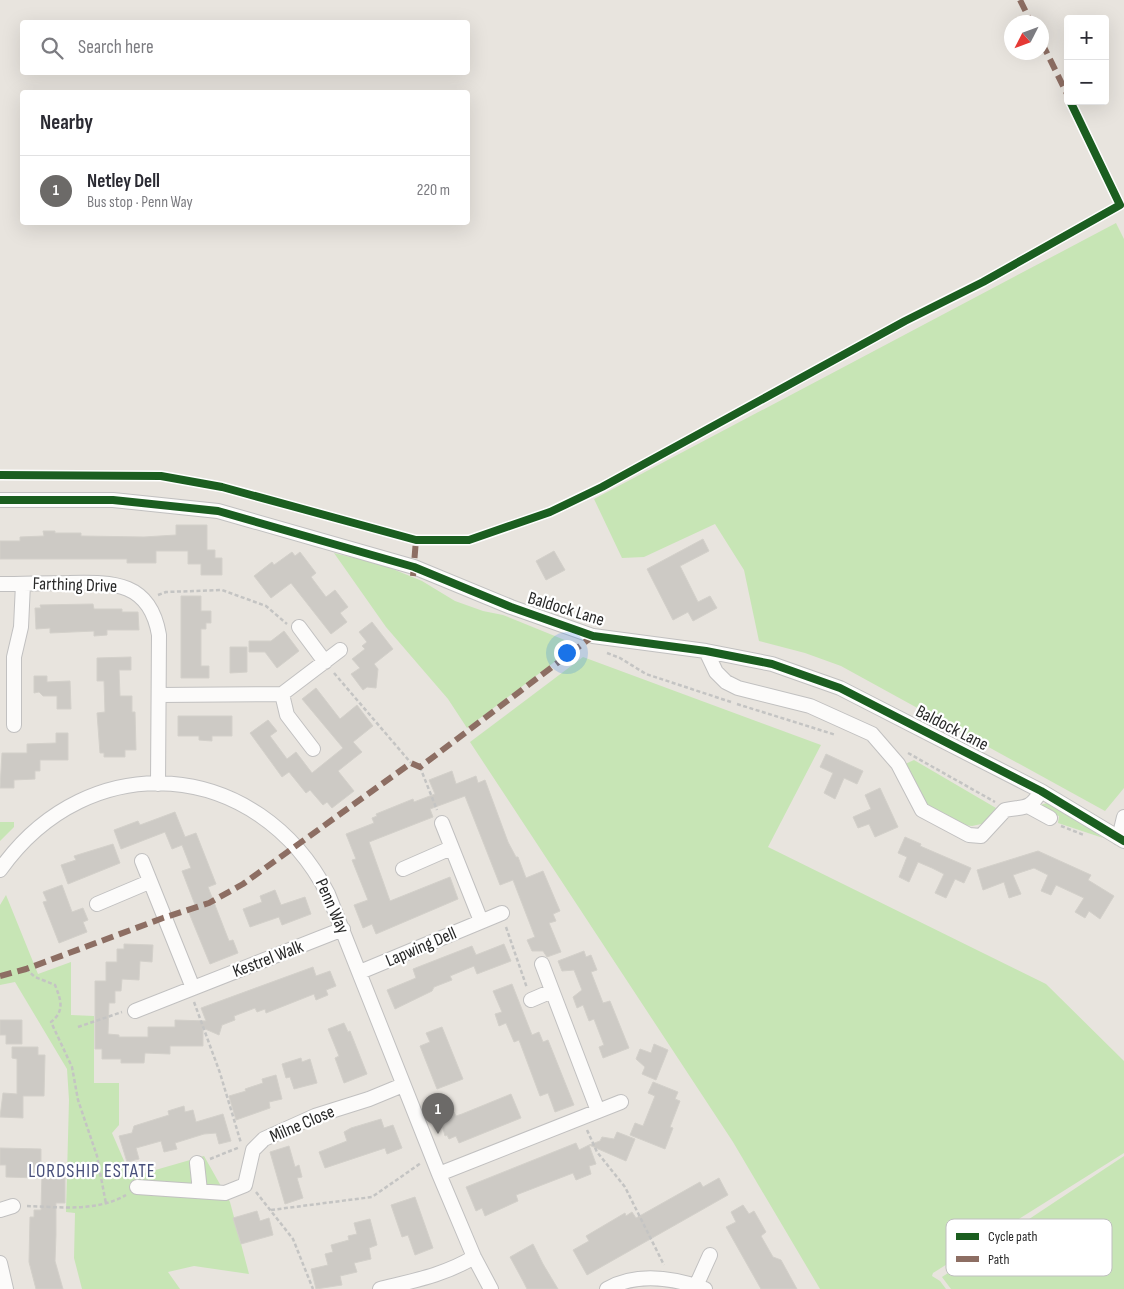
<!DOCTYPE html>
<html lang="en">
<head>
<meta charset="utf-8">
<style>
  body { margin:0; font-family:"Sofia Sans Condensed",sans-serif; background:#f2f2f3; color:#2b2b33 }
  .controls { position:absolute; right:15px; top:15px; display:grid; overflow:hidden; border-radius:5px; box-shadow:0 5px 20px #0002 }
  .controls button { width:45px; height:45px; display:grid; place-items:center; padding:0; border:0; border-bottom:1px solid #e1e1e2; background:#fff; color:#2b2b33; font:25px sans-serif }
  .compass { position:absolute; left:1004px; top:15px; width:45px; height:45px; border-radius:50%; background:#fff; box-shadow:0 5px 20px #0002; rotate:228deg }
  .you { position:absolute; left:566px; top:652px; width:18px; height:18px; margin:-12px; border:4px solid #fff; border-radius:50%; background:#1a73e8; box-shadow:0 0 0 8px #1a73e833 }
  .badge { display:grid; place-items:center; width:32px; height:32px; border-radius:50%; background:#6c6a68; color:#fff; font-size:16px; font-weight:700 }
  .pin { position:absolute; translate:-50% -41px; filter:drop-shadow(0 1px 2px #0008) }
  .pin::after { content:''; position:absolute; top:26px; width:18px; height:15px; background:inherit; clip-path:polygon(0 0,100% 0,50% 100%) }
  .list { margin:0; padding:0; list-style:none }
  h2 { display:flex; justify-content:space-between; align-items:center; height:65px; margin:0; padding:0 20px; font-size:21px }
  h2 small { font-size:16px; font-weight:400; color:#7c7c81 }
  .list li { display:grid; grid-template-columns:32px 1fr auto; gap:15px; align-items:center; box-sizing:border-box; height:70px; padding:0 20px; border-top:1px solid #e1e1e2 }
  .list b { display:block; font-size:19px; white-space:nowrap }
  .list p { margin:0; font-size:16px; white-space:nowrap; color:#7c7c81 }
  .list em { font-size:16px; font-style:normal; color:#7c7c81 }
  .icon { flex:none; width:28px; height:28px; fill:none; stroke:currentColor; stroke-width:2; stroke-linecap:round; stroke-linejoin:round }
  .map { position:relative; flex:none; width:1124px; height:1289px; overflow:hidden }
  .search { position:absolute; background:#fff; box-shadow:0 5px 20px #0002; left:20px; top:20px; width:450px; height:55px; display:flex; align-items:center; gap:12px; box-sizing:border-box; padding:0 18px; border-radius:5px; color:#7c7c81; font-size:19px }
  .panel { position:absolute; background:#fff; box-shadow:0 5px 20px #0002; left:20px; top:90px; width:450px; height:135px; border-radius:5px }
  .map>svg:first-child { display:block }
</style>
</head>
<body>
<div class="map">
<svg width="1124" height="1289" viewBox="0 0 1124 1289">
  <rect width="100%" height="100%" fill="#e8e4de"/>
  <path fill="#c7e5b5" d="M1116,223L1124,239V788L1105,811L841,666L805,653L759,641L744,570L715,524L644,557L622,558L594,499Z
    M334,553L383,565L422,581L455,601L483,611L503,615L577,645L467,728L448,699L386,627Z
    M583,657L821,745L768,847L1046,984L1124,1061V1153L933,1273L932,1276L940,1281L946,1289H820L733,1142L470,742Z
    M914,760L996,808L986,823L972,826L963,825L924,807L903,765Z
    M1047,803L1073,817L1103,838L1058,823L1059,816L1040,810V805Z
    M0,822H14V827L0,841Z
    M6,895L38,974L71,962V1015L94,1016V1083H119V1125L112,1133L131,1177L204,1156L230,1202L249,1274L194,1266L168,1272L180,1289H82L74,1258L75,1213L66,1212L69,1100L67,1069L15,982L0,985V905Z
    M1124,1156V1289H951L942,1277Z"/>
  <path fill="#cdcac5" stroke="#d3d0ca" d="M176,525H207V550H215V558H222V575H201V564H188V551H156V563H127V559H0V541H20V537L44,536L43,531H55V533H81V536L144,537L176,535Z
    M703,539L709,551L680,566L698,602L710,596L717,608L693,621L688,612L673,620L647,569Z
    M554,551L565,570L546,580L536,561Z
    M292,552L295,556L300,552L316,573L311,577L326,597L335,590L348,607L340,613L347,622L331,634L291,583L271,598L254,576L272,562L274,565Z
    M181,596H201V611H211V623H206V629H201V666H209V678H181Z
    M93,604L94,609H122V612H138L139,630H107V635L94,636V631L50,633V628L36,629L35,608H41L40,605Z
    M372,622L393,649L374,664L378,669L376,688L367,687L363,690L351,674L360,668L352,659L365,649L362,646L367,642L359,632Z
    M284,631L299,651L277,668L265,652H249V641H271Z
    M230,647H247V672L230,673Z
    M131,657V670H119L120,696H132V712H135L136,750H125V757H104V753H100L97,713L105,712L104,681H97V658Z
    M34,676H47V682L70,681L71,709H57V696H43L39,692L34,693Z
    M316,688L340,719L357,705L373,726L353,742L362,752L338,771L354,791L332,808L327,802L323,805L310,790L306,793L289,772L282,777L250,733L268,720L277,731L270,736L287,759L296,752L312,773L343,748L302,699Z
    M178,716H232V736H212V741L199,740V736H178Z
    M56,733H68V760H40V771H35V779L14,780V788H0L2,753H27V744L56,743Z
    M826,754L863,771L857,784L844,778L835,799L824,793L833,773L820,767Z
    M452,771L456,784L476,776L478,783L485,780L508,842L516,857H518L526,878L543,871L560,911L553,914L556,921L549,923L561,952L547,957L543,951H532L527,940L535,937L513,880L500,885L465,796L430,809L433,817L369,842L390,901L450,877L458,899L376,934L372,924L363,928L354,905L368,900L352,860L356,859L346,834L374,823L372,818L377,816L376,814L413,799L414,802L435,794L429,780Z
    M880,788L898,827L875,837L869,824L858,828L853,817L871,809L865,795Z
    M175,812L185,837L196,833L216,884L208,887L229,941L233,940L238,953L210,964L189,913L197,910L182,871L191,868L182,845L172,849L165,832L121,849L114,830L138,821L140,825Z
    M905,837L921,844L920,846L971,868L964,883L955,879L946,898L935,893L944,874L932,868L918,862L909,882L899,877L907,857L898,853Z
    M113,844L120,863L68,884L61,865L76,860L74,856Z
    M1038,851L1091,875L1088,880L1114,896L1100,919L1089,911L1085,918L1075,912L1084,898L1056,885L1051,895L1041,891L1048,875L1034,868L1013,875L1021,894L1009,898L1004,882L983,890L977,870Z
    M62,885L72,912L83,908L88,920L83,922L87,932L59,943L43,902L47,901L43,892Z
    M275,890L281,905L305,897L311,914L282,925L279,917L250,927L243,909L262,902L260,896Z
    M124,944L153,945L152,962L140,961L139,980L122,979L121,991H115V1003H109L108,1034L119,1035V1037H148V1027H175V1020L206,1021L201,1008L313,967L316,976L330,971L336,986L326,990L328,995L316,1000L314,994L266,1013L265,1009L257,1012L255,1008L234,1016L235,1020L222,1025L219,1035L203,1028V1046H170V1054L145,1053L144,1063H121V1059H102V1049H95V981H106V962H117V949H124Z
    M504,944L511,961L477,974L474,966L450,976L452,980L434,987L432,991L395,1009L387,990L416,978L413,969L472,946L476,955Z
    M584,951L586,957L591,955L597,970L591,972L603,1003L610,1001L629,1048L603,1058L599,1047L604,1045L594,1019L589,1021L583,1005L577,1008L573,997L582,990L574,970L562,971L558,961Z
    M512,984L532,1035L539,1032L543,1042L548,1040L574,1105L555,1112L548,1093L540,1096L519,1040L514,1042L506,1023L499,1026L495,1014L502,1012L493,991Z
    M0,1020H22V1044H6V1035H0Z
    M344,1023L348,1032L350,1031L367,1074L344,1083L335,1058L339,1056L328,1029Z
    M442,1027L463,1079L437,1089L420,1046L430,1042L426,1033Z
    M654,1044L668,1050L656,1080L642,1074L645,1067L636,1059L640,1049L651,1053Z
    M12,1047H38V1055H45L44,1096H23V1118L0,1117L3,1093L17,1094V1059L12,1058Z
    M301,1058L302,1062L310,1059L317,1083L294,1089L290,1077L286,1078L282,1064Z
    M276,1075L282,1099L269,1102L270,1108L236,1120L229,1096L246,1091L245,1089L263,1083L262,1079Z
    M653,1082L678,1092L675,1099L680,1101L670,1127L673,1128L665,1149L630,1135L635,1123L643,1126L655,1096L648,1093Z
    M511,1094L521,1118L459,1143L456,1136L449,1139L447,1135L445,1136L440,1118L454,1112L456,1116L462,1114Z
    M184,1106L185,1112L193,1110L196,1122L223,1114L231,1141L219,1144L216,1133L204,1134L175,1143L177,1149L164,1152L161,1141L136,1148L139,1159L127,1162L119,1136L132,1133L134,1126L169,1115L168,1111Z
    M381,1119L384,1128L393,1125L402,1148L387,1154L385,1148L325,1168L319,1152L347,1141L344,1132L351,1128Z
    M617,1132L635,1139L626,1161L589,1145L600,1141L602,1137L614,1139Z
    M576,1143L579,1150L589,1145L596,1164L589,1166L591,1174L576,1180L573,1173L516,1195L518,1201L485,1216L482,1208L476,1211L466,1187Z
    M289,1146L295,1167L299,1165L302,1177L297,1178L303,1198L285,1204L270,1152Z
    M0,1148L41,1149V1178L6,1177V1165H0Z
    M42,1173L59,1174L58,1177H65V1203H56V1234L55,1261L63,1289H36L29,1262L30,1217H34V1210H41Z
    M719,1178L728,1195L587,1275L573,1250L589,1241L586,1236L625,1213L626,1216L632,1212L636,1218L700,1182L703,1187Z
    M415,1197L433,1248L415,1255L408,1235L402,1237L391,1205Z
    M743,1205L749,1214L754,1211L766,1232L761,1236L773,1257L781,1260L797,1289H761L726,1227L736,1222L731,1212Z
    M257,1211L260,1221L269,1218L273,1235L241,1244L233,1218Z
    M370,1219L377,1245L369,1248L371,1259L354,1263L357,1272L340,1276L342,1285L316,1289L311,1269L328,1265L325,1254L333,1252L331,1245L349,1240L348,1236L357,1234L354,1223Z
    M533,1244L543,1264L558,1289H527L523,1281L510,1257Z"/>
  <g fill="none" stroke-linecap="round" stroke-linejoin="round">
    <g stroke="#c1c0c0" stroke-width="16">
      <path id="minor" d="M0,500H113L218,511L414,567L511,607L593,636L706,651L772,664L840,688L1041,791L1124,841
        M0,584C23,584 46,583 69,583C114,582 150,582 159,635L158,784
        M299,627L325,662
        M706,651L716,672L726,682L738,688L810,706L872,734L898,764L922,810L969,835L981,836L1005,810C1025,806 1029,811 1041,791
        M282,694L287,715L313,749
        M159,695L282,694L340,650
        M14,725V657L21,627L23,584
        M1028,806L1050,818
        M442,823L481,921
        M1119,838L1124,817
        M142,861L193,988
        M403,869L451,848
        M0,870C89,744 258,758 328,894L439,1174L474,1257L491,1289
        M97,904L149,882
        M542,964L598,1111
        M360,972L502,913
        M531,1000L552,991
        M135,1011L343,929
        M197,1163L200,1191
        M439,1174L621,1102
        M137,1187L225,1193L245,1185L253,1150L264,1139L315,1116L369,1099L403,1085
        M0,1210L13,1206
        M0,1263L6,1289
        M696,1286L710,1255
        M380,1289C412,1281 445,1275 474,1257
        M607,1289C637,1272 674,1278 705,1289"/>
    </g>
    <path stroke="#c4c4c3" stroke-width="2.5" stroke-dasharray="4 2.5" stroke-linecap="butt" d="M158,595L166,592L222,590L266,606L287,624
      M607,653L620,658L646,674L731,702
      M334,673L411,763
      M737,704L836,735
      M908,753L995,802
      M420,767L437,810
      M1061,826L1084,835
      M506,927L527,988
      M26,969L35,977L55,985C61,1000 65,1011 51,1022L72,1067L78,1100L97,1156L106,1204
      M194,1002L220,1073L241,1143
      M78,1027L122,1012
      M587,1130L597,1152L625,1187L664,1265
      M210,1159L240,1147
      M256,1192L293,1239L313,1289
      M27,1206C59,1207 97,1212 126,1195
      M271,1210L372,1197L421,1163"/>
    <use href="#minor" stroke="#fcfbfa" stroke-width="14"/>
    <path stroke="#8d6e63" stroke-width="6" stroke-dasharray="12 6" stroke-linecap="butt" d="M1020,0L1031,22
      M1042,43L1068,96
      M413,576L416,540
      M0,976L26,969L163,918L209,903L243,884L411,763L420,767L593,636"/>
    <g stroke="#fff" stroke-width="11">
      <path id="cycleway" d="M0,475L161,476L222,487L416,540H469L550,512L602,487L905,321L983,282L1120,205L1070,101
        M0,500H113L218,511L414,567L511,607L593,636L706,651L772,664L840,688L1041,791L1124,841"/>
    </g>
    <use href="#cycleway" stroke="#1b5e20" stroke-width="8"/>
  </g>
  <g text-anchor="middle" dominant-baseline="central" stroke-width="4.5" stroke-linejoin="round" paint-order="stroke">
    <g font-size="18" fill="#292929" stroke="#fff">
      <text transform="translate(75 585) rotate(2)">Farthing Drive</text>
      <text transform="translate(566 609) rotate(17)">Baldock Lane</text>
      <text transform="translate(952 728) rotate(27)">Baldock Lane</text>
      <text transform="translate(332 906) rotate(66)">Penn Way</text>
      <text transform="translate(421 947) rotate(-23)">Lapwing Dell</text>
      <text transform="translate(268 959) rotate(-21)">Kestrel Walk</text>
      <text transform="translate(302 1124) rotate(-23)">Milne Close</text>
    </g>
    <g font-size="19" letter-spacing="1" fill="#484f7b" stroke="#fff">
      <text x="92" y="1171">LORDSHIP ESTATE</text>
    </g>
  </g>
  <rect x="946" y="1219" width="166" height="57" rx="8" fill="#fff" stroke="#bfbfbf" stroke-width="1"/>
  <rect x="956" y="1233" width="23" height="7" fill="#1b5e20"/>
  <rect x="956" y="1256" width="23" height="6" fill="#8d6e63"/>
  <g font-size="14" fill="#292929">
    <text x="988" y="1241">Cycle path</text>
    <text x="988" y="1264">Path</text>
  </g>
</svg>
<div class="controls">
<button>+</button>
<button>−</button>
</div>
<svg class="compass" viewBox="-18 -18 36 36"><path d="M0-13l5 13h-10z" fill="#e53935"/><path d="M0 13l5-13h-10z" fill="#7c7c81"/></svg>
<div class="you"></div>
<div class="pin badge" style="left:438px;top:1134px">1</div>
<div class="search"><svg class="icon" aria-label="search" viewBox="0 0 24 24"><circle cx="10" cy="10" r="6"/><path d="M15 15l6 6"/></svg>Search here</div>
<section class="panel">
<h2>Nearby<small></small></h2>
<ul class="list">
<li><span class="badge">1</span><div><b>Netley Dell</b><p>Bus stop · Penn Way</p></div><em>220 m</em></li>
</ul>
</section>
</div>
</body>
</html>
